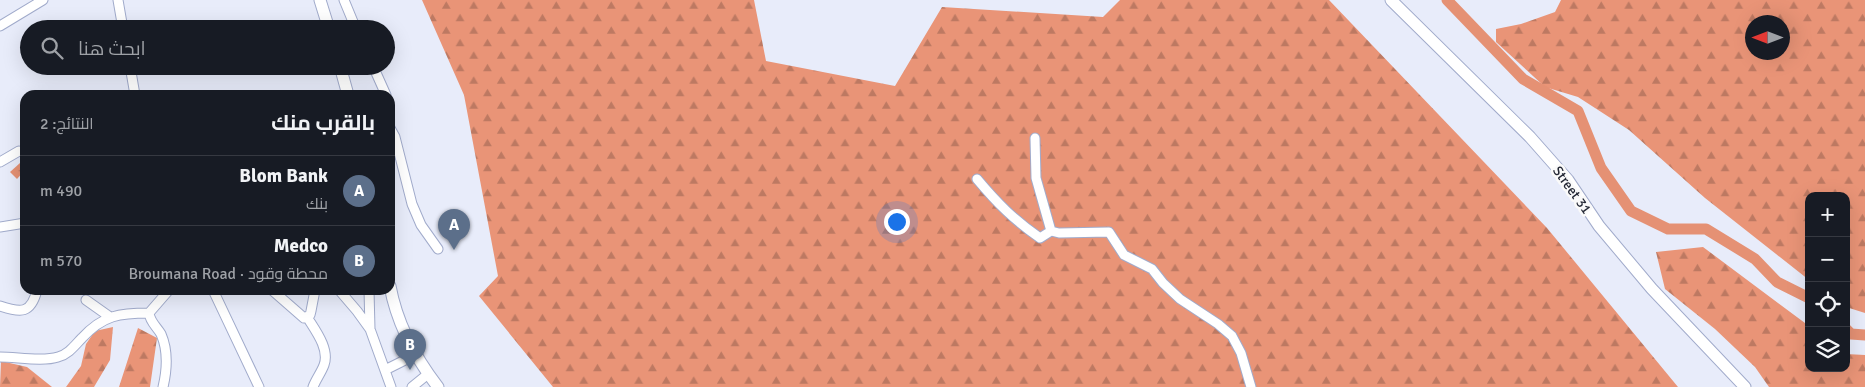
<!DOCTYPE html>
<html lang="ar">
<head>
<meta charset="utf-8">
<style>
  body { margin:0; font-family:Signika,Cairo,sans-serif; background:#20242c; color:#f1f3f6; direction:rtl }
  .controls { position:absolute; right:15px; bottom:15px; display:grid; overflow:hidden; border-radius:10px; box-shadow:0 5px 20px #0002 }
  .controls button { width:45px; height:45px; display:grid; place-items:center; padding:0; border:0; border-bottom:1px solid #363941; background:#171b24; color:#f1f3f6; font:25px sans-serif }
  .compass { position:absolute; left:1745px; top:15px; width:45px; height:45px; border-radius:50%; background:#171b24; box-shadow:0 5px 20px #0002; rotate:270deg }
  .you { position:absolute; left:896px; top:221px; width:18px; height:18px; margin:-12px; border:4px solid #fff; border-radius:50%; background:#1a73e8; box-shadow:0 0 0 8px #1a73e833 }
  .badge { display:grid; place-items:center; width:32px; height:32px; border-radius:50%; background:#cc4604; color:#fff; font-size:16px; font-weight:700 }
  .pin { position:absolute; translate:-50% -41px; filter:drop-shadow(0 1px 2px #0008) }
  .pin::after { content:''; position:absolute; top:26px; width:18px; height:15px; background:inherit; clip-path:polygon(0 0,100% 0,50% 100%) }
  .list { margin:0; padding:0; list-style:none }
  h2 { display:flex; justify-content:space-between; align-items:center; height:65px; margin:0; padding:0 20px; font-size:21px }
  h2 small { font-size:16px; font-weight:400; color:#9ea1a6 }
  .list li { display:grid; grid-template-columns:32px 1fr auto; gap:15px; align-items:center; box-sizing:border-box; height:70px; padding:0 20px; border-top:1px solid #363941 }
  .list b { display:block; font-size:19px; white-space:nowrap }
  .list p { margin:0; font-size:16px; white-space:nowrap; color:#9ea1a6 }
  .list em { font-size:16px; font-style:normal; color:#9ea1a6 }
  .icon { flex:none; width:28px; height:28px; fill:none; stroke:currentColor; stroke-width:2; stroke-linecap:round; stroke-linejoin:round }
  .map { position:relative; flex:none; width:1865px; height:387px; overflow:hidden; direction:ltr }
  .search { position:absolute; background:#171b24; box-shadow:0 5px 20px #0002; left:20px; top:20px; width:375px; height:55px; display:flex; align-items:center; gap:12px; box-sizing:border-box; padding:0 18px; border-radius:28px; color:#9ea1a6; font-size:19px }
  .panel { position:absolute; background:#171b24; box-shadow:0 5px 20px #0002; left:20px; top:90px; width:375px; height:205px; border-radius:15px; direction:rtl }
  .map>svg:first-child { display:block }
</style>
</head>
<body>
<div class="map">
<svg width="1865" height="387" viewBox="0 0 1865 387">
  <defs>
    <pattern id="forest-firs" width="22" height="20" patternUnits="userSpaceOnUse" patternTransform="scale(1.25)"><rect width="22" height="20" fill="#e99477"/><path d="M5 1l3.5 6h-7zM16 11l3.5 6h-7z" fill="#bd7962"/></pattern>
    <pattern id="water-ripples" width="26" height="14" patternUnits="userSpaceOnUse" patternTransform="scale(1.25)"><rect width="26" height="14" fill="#e59174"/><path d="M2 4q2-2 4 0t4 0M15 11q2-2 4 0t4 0" fill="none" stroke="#b97660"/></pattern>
  </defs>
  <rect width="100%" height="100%" fill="#e8ecfa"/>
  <path fill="url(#forest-firs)" fill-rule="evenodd" d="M422,0H754L766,61L895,86L942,7L1103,17L1120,0H1329L1547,228L1678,387H553L479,296L498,276L464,95Z
    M1561,0H1865V313L1846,307V196H1809V280L1705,198L1629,130L1578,97L1545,87L1496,42V29L1521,24L1555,12ZM1782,22V52H1752V22Z
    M1703,247L1809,326V368H1846V354L1865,355V387H1769L1755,367L1715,329L1665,289L1656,252Z
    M113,327L110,360L94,387H66L81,366L86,344L95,331Z
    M138,328L157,338L150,387H119Z
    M1,361L27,367L52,387H0Z"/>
  <path fill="url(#water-ripples)" d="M20,163L25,170L17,179L10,172Z"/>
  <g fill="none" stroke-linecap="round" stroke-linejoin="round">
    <path stroke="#e59174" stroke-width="11" d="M1447,0L1523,79L1578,111L1601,168L1631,211L1668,229H1706L1755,259L1777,282L1809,298
      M1846,329L1851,334L1865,335"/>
    <g stroke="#a1abcb" stroke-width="11">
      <path id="minor" d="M118,0L123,29
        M344,0L356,29
        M0,26L43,0
        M130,66L135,95
        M373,66L386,95
        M390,128L395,137L412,204L421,225L438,249
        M1035,138L1036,178L1051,231L1059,233L1109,232L1124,255L1152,269L1163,283L1180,299L1218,324L1232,336L1241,353L1251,387
        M0,162L19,151
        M977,179C997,203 1014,220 1040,238L1051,231
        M0,227L25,223
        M213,290L259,387
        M272,290L304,318L310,315L311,311L315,290
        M339,290L357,311L370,329L391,387
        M369,290L370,329
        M86,300L110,317
        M0,306C21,313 31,314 37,290
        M307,317C315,330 330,349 324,365C321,373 316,379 313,387
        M0,357C17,357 43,362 58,357C69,354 75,345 82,338C103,315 120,313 149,313
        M385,370L415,355
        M163,387C167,370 168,350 161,334C157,327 150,322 149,313L169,290
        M412,387L428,374"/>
    </g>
    <g stroke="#a1abcb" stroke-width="13">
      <path id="major" d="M320,0L329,29
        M1391,0L1530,137L1568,180L1599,226L1652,289L1745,387
        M340,66L348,95
        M390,286C397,324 414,356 438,387"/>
    </g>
    <use href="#minor" stroke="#fff" stroke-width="9"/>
    <use href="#major" stroke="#fff" stroke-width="11"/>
  </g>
  <g text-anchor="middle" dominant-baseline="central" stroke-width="5" stroke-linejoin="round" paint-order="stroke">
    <g font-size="14" fill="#242835" stroke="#fafafa">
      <text transform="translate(1572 190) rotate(54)">Street 31</text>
    </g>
  </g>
</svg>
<div class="controls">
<button>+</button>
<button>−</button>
<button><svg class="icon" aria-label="locate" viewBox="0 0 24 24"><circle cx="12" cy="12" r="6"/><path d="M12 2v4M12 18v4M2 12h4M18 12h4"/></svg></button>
<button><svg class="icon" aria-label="layers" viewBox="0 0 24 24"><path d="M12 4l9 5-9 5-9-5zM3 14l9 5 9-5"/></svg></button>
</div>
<svg class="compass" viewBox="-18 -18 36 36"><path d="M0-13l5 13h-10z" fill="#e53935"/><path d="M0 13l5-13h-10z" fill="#9ea1a6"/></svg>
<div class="you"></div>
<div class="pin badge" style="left:454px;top:250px;background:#5c6f8a">A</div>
<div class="pin badge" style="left:410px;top:370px;background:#5c6f8a">B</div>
<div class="search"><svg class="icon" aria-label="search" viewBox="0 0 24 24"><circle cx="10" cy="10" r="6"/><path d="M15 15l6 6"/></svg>ابحث هنا</div>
<section class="panel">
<h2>بالقرب منك<small>النتائج: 2</small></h2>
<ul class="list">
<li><span class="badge" style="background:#5c6f8a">A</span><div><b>Blom Bank</b><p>بنك</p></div><em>490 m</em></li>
<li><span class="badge" style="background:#5c6f8a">B</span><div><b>Medco</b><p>محطة وقود · Broumana Road</p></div><em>570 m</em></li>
</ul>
</section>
</div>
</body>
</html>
